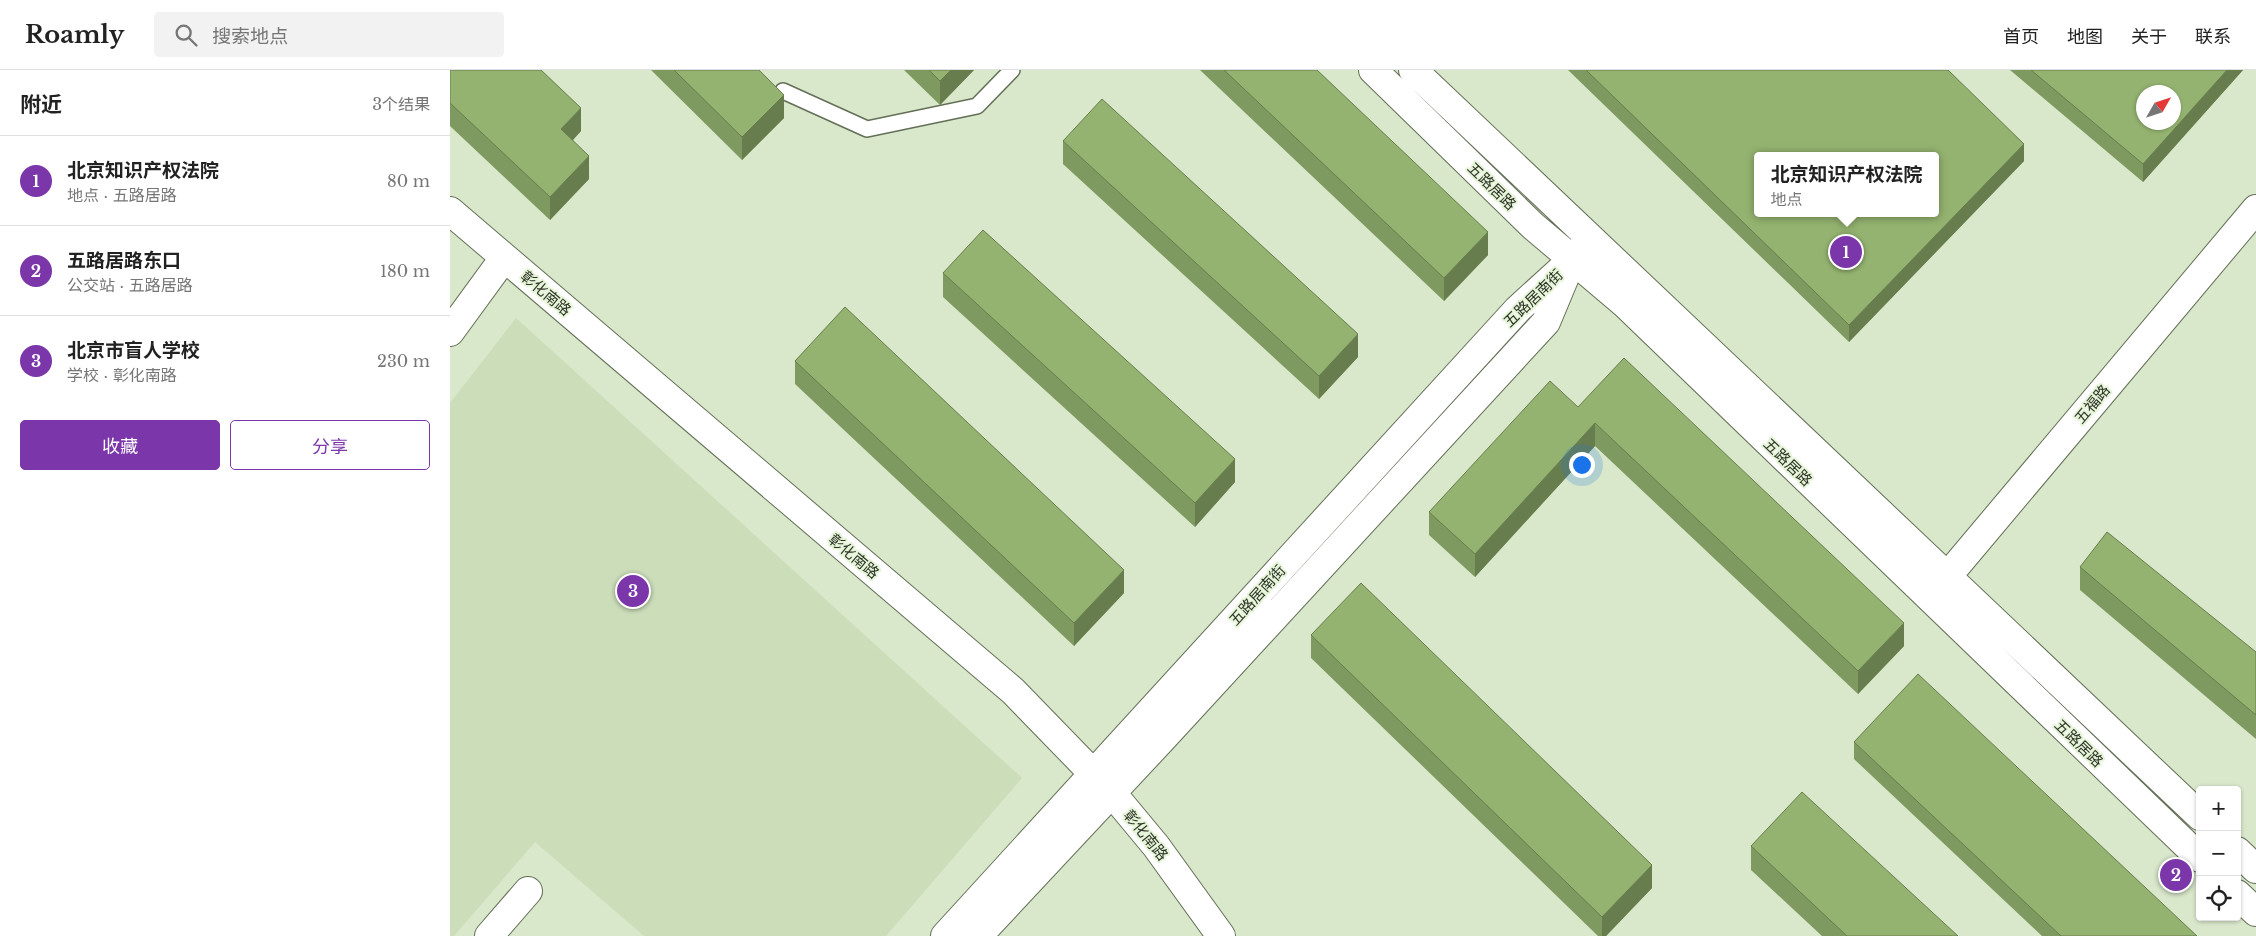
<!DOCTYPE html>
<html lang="zh">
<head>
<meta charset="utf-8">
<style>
  body { margin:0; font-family:"Libre Baskerville","Noto Sans SC",serif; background:#f2f2f2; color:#222 }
  .controls { position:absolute; right:15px; bottom:15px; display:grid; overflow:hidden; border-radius:5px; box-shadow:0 1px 4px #0004 }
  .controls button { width:45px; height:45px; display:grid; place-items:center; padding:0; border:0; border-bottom:1px solid #e0e0e0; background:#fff; color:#222; font:25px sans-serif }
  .compass { position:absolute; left:1686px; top:15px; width:45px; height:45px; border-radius:50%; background:#fff; box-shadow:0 1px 4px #0004; rotate:51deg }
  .you { position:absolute; left:1131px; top:394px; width:18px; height:18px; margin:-12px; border:4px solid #fff; border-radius:50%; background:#1a73e8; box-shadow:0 0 0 8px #1a73e833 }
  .badge { display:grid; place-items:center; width:32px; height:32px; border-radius:50%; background:#7b36aa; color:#fff; font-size:16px; font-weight:700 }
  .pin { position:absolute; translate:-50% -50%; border:2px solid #fff; box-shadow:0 1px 5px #0006 }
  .popup { position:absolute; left:1304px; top:82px; width:185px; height:65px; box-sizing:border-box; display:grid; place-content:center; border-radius:5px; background:#fff; filter:drop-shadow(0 1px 4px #0005); font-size:16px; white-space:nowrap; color:#767676 }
  .popup b { font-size:19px; color:#222 }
  .popup::after { content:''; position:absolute; left:50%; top:100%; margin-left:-10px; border:10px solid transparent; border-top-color:#fff }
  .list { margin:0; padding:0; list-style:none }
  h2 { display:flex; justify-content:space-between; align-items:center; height:65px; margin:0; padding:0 20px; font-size:21px }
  h2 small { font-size:16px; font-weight:400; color:#767676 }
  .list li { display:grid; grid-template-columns:32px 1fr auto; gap:15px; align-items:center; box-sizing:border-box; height:90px; padding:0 20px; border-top:1px solid #e0e0e0 }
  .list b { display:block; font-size:19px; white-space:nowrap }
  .list p { margin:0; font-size:16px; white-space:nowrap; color:#767676 }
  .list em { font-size:16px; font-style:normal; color:#767676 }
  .actions { display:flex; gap:10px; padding:15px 20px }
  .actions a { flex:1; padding:11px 0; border:1px solid #7b36aa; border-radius:5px; text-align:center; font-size:18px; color:#7b36aa }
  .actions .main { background:#7b36aa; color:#fff }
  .icon { flex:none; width:28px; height:28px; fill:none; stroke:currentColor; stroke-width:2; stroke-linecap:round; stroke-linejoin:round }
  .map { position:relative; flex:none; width:1806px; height:866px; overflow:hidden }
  header { display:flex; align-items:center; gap:30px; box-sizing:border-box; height:70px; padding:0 25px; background:#fff; border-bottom:1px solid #e0e0e0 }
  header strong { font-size:24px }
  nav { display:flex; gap:28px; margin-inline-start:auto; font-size:18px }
  .search { width:350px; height:45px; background:#f2f2f2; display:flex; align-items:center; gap:12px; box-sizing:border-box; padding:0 18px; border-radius:5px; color:#767676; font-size:19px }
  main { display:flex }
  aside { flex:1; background:#fff }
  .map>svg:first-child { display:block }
</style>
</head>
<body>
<header>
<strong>Roamly</strong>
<div class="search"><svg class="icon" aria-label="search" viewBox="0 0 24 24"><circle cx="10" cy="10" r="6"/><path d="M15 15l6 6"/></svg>搜索地点</div>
<nav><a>首页</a><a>地图</a><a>关于</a><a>联系</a></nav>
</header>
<main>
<aside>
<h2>附近<small>3个结果</small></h2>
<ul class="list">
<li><span class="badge">1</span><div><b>北京知识产权法院</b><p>地点 · 五路居路</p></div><em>80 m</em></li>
<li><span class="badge">2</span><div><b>五路居路东口</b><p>公交站 · 五路居路</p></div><em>180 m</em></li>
<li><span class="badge">3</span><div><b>北京市盲人学校</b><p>学校 · 彰化南路</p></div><em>230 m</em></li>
</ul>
<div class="actions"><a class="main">收藏</a><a>分享</a></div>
</aside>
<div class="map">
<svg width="1806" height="866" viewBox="0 0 1806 866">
  <rect width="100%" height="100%" fill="#d9e7cb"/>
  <path fill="#ccddba" d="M66,248L572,708L436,866H194L85,772L4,866H0V333Z"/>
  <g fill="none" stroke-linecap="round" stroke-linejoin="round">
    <g stroke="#636f56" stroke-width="18">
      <path id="lane" d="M333,21L417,59L527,36L562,0"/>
    </g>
    <g stroke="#636f56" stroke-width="30">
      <path id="street" d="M39,866L78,821"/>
    </g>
    <g stroke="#636f56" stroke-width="30">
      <path id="secondary" d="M923,0L1083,156L1174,233L1750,788
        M963,0L1750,746
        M0,141L563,621L662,723L706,776L771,866
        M0,262L54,188
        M1485,521L1806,139
        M1787,781L1806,799
        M1787,824L1806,842
        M495,866L1068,239L1122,190L1133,177
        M528,866L714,667L1096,252L1119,197"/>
    </g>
    <use href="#lane" stroke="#fff" stroke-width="15"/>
    <use href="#street" stroke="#fff" stroke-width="28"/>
    <use href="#secondary" stroke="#fff" stroke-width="28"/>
  </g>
  <path fill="#7f9a60" d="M0,0L131,61L123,70L139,109L100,150L0,56Z
    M201,0H309L334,48L292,90Z
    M454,0H524L490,35Z
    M750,0H867L1038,185L994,231Z
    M1118,0H1498L1574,91L1399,272Z
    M1560,0H1793L1693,112Z
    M613,71L908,287L869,329L613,94Z
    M493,203L785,412L745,457L493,227Z
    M345,291L674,523L624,576L345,314Z
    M1128,337L1454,576L1408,624L1145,376L1025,507L979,465V442Z
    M1630,497L1806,582V669L1630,520Z
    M861,565L1202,818L1156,866H1148L861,588Z
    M1404,672L1747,866H1592L1404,689Z
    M1301,776L1508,866H1372L1301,800Z"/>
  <path fill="#687d4e" d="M501,0H524L490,35V11Z
    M1777,0H1793L1693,112V94Z
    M334,25V48L292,90V67Z
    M131,38V61L111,83V59Z
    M1574,74V91L1399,272V255Z
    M139,86V109L100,150V127Z
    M1038,162V185L994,231V208Z
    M908,264V287L869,329V306Z
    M1145,353V376L1025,507V484Z
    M785,389V412L745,457V433Z
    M674,500V523L624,576V553Z
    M1454,553V576L1408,624V601Z
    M1202,795V818L1156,866H1152V847Z"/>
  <path fill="#94b370" stroke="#687d4e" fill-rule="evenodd" d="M0,0H91L131,38L111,59L139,86L100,127L0,33Z
    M224,0H309L334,25L292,67Z
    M479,0H501L490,11Z
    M774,0H867L1038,162L994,208Z
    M1136,0H1498L1574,74L1399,255ZM1307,86H1485V143H1307Z
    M1581,0H1777L1693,94ZM1694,22H1724V52H1694Z
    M652,29L908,264L869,306L613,71Z
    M533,160L785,389L745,433L493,203Z
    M395,237L674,500L624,553L345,291Z
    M1174,288L1454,553L1408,601L1145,353L1025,484L979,442L1100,311L1128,337Z
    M1657,462L1806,582V645L1630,497Z
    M911,513L1202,795L1152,847L861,565Z
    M1468,604L1747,866H1611L1404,672Z
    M1352,722L1508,866H1397L1301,776Z"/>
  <g text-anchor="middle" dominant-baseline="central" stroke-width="4" stroke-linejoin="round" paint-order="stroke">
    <g font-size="15" fill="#2c3227" stroke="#e6f4d8">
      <text transform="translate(1042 116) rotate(44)">五路居路</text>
      <text transform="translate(96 223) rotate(40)">彰化南路</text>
      <text transform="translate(1083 228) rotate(-44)">五路居南街</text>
      <text transform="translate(1642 334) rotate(-50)">五福路</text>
      <text transform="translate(1338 392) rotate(44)">五路居路</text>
      <text transform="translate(404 486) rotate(40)">彰化南路</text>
      <text transform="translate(807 525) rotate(-48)">五路居南街</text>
      <text transform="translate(1629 673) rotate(44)">五路居路</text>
      <text transform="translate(696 765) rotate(51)">彰化南路</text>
    </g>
  </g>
</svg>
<div class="controls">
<button>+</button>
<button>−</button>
<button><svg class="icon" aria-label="locate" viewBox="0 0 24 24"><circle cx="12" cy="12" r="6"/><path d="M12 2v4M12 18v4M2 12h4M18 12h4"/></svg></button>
</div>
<svg class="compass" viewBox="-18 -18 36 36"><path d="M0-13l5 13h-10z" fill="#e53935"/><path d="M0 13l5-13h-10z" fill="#767676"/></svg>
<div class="you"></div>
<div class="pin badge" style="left:1396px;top:182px">1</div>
<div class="popup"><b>北京知识产权法院</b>地点</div>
<div class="pin badge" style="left:1726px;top:805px">2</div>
<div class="pin badge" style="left:183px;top:521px">3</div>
</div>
</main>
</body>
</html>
